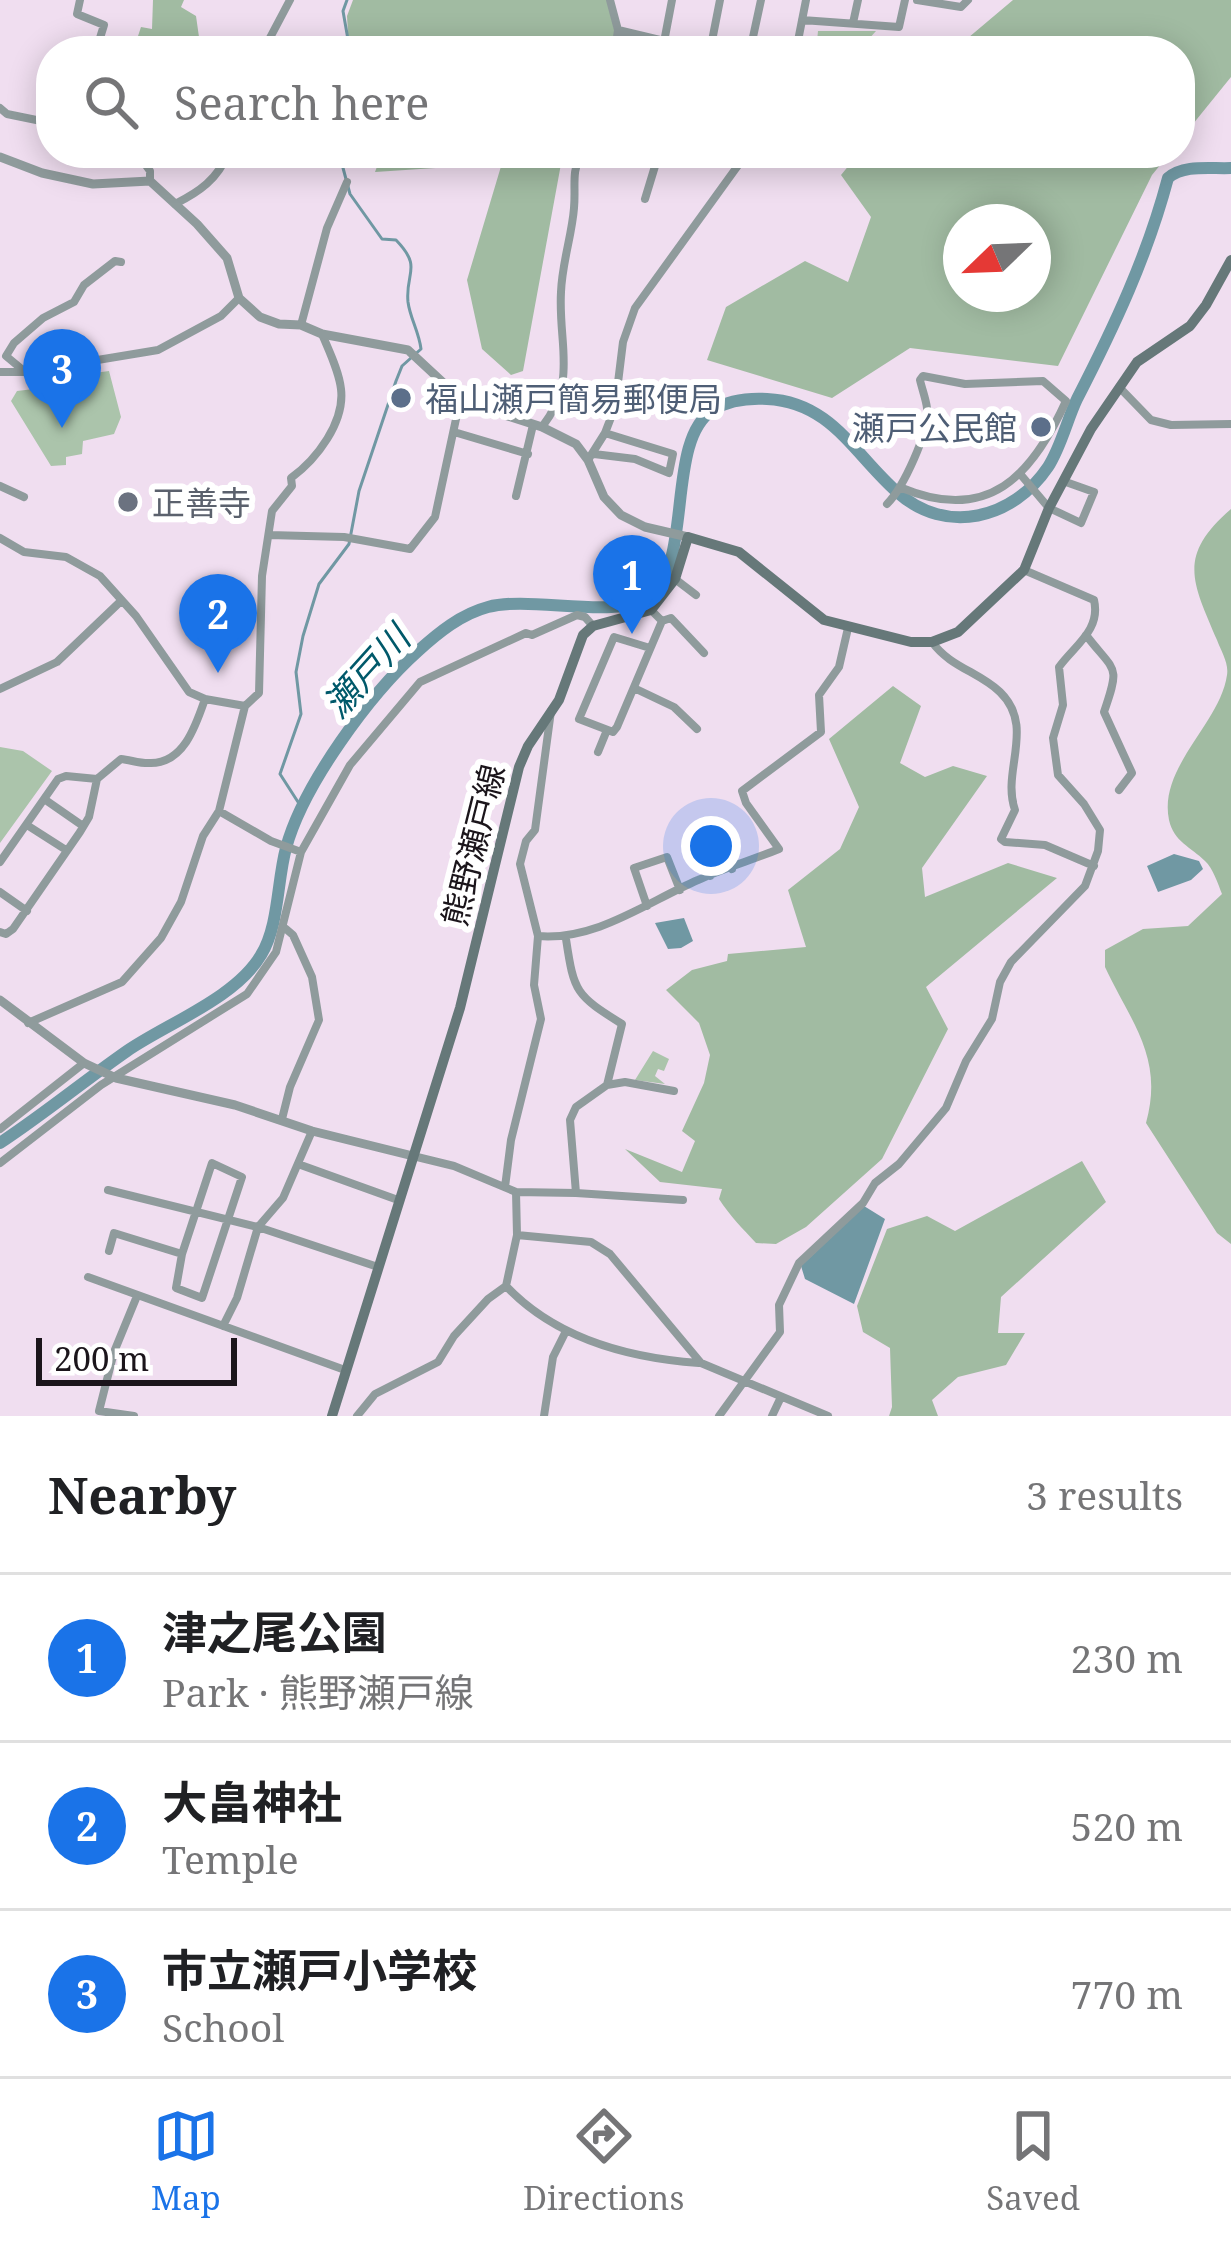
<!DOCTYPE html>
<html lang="en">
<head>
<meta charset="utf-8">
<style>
  body { margin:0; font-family:"Noto Serif","Noto Sans JP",serif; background:#f2f2f2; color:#202124 }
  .compass { position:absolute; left:943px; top:204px; width:108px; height:108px; border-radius:50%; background:#fff; box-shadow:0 6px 30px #0003; rotate:247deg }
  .scale { position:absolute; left:36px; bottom:30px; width:201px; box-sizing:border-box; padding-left:12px; border:6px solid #1b151b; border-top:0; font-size:33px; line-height:42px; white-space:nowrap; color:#1b151b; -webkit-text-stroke:9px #fff; paint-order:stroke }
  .you { position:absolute; left:711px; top:846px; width:42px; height:42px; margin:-30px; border:9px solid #fff; border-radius:50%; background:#1a73e8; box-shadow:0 0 0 18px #1a73e833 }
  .badge { display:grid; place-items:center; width:78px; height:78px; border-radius:50%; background:#1a73e8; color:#fff; font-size:39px; font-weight:700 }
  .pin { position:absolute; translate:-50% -99px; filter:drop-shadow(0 3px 6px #0008) }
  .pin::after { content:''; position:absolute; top:63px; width:42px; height:36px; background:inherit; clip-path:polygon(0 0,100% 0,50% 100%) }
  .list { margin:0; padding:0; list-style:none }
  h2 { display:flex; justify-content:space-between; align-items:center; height:156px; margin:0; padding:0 48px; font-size:51px }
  h2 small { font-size:39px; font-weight:400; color:#757577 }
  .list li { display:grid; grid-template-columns:78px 1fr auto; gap:36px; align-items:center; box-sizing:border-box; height:168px; padding:0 48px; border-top:3px solid #e0e0e0 }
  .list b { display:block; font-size:45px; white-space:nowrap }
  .list p { margin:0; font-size:39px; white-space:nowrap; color:#757577 }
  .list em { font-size:39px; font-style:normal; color:#757577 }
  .icon { flex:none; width:66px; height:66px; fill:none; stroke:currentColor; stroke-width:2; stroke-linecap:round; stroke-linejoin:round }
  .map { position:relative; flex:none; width:1231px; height:1416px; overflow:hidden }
  .search { position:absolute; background:#fff; box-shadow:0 6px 30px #0003; left:36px; right:36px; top:36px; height:132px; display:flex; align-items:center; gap:30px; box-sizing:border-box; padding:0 42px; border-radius:48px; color:#757577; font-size:45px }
  .sheet { height:660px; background:#fff }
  nav { display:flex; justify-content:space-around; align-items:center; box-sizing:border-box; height:168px; border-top:3px solid #e0e0e0; background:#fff; font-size:33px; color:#757577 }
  nav a { display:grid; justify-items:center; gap:6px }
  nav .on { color:#1a73e8 }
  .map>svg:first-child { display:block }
</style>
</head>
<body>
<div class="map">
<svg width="1231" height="1416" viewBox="0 0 1231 1416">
  <rect width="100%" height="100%" fill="#f0def0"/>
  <path fill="#abc4ab" d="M818,31H876L868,40L841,51L817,41Z
    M109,371L121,417L114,434L83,441L82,454L66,457V465L51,466L11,401L17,391L34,389L35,381Z
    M0,747L23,751L52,771L0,843Z
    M653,1051L669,1059L664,1071L658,1069L655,1076L665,1084L635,1080Z"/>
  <path fill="#a1bba2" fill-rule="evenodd" d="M153,0H184L181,7L196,16L201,51H133L141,27L152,29Z
    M353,0H608L617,42L615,51H349L347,16Z
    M1013,0H1231V77L1180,140V51H889L962,43Z
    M382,153H480L466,166L375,172Z
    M505,153H563L523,371L511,375L482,349L467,280Z
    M859,153H1170L1152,175L1058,366L910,348L832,398L707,360L726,307L805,261L848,282L871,217L841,175ZM961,222H1033V294H961Z
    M1231,509V1244L1217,1233L1146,1123C1164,1058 1132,1024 1105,967V950L1143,929L1188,926L1222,894C1218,884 1213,868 1205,861C1191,847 1174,842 1169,820C1158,767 1220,724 1227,675C1229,663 1221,651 1217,640C1192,581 1177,556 1231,509Z
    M893,686L921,706L900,763L925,777L953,766L987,776L922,868L925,897L1008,863L1057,878L926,987L948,1029L882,1159L806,1227L776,1244L756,1243C743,1229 730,1216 719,1199L722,1189L660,1182L625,1149L682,1172L695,1141L682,1131L704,1083L710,1055L699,1023L666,990L692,970L727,961L728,954L806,947L788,890L840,849L859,807L829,739Z
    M1082,1161L1106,1202L1001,1297L998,1333H1025L1006,1365L958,1377L932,1400L938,1416H889L892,1407L890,1348L863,1332L857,1306L887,1229L927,1216L955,1231Z"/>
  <path fill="#7098a3" d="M1174,854L1199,861L1203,869L1191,880L1158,892L1147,866Z
    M684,918L693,941L681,948L668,949L655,923Z
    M864,1206L885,1219L854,1304L805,1279L801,1266Z"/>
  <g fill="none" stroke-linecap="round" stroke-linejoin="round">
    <path stroke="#7098a3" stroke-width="3" d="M347,0L343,11L350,51
      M306,801L298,802L280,774L301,714L296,672L303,636L319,584L349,544L359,491L396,381L402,366L421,349C419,332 410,318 408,302C405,272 423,268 396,240L382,239L350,194L339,153"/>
    <path stroke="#7098a3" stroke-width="12" d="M0,1143C44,1114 84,1081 127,1051C166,1024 236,998 261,955C279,926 277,881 286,848C303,785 370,694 418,651C438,633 461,614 488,607C531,595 618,621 650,596C694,561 665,440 713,410C729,400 749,398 767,399C831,402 854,454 897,492C946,536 1013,519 1048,467C1061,447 1067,420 1077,399C1114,327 1147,257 1168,178C1184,164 1211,169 1231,168"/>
    <path stroke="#8f9b9c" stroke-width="8" d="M80,0L77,14L104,25L96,51
      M610,0L618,30
      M917,0L961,7L968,0
      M802,20L899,27L905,0
      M853,23L858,0
      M664,42L672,0
      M263,51L290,0
      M615,51L618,30L706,51
      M710,51L720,0
      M750,51L761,0
      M796,51L806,0
      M0,108L7,114L51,123
      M137,153L150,171V181
      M706,153L712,158L716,153
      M645,199L659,153
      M175,204C199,192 218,179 228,153
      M301,325L327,228L347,182
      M24,371L6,356L14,343L43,318L74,302L84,285L115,261L121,262
      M0,372H25L158,350L221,316L239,298
      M1119,387L1151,420L1171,425L1231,424
      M542,427C578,380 558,345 561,292C562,263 572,235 574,208C576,186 571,173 581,153
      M454,432L528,454
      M594,454L635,459L669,473L673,454L605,433
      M588,460L605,433L615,407L623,342L635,308L747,153
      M1021,475L1049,508L1081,523L1094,492L1063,481
      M0,486L24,497
      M516,496L533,425
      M887,504C903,488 930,431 927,408C926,399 922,389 920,380L923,376L965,384L1043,381L1066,401C1032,476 988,524 902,488
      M269,535L344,537L410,549L435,517L459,405L464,399
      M0,538L24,552L66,557L100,576L136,616L189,692L205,699L245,706
      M675,579L696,595
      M662,621L671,618L704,653
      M1086,635C1115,673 1121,663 1104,712L1132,773L1119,790
      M932,642C950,667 979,672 1000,692C1036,727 1001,771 1015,810L1001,839L1005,842L1045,845L1094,866
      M650,648L614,637L579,719L613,732L617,727L662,621L651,610
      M634,688L674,707L697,729
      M0,689L57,662L121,601
      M598,752L607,730
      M47,801L83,826
      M219,811L271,841L301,852
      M30,827L66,850
      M0,862L58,779L66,776L97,779L121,759C131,760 141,764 151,763C184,763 196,725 205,699
      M710,876L701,849L721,841L732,869
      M0,892L27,911
      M647,906L634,868L667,857L680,890
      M0,932L6,934L13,929L80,832L89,817L97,779
      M538,936C596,941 647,902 698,880C724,868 752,860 779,849L746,803L742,791L821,732L819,695L839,667L848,628
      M566,939C574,993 576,995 622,1024L607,1085L625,1082L674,1091
      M28,1023L122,982L161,938L181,902L203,836L219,811L245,706L259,693L262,576L272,511L292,486L291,478C317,459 345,422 341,389C339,371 329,351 322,334
      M282,1119L290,1087L319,1020L312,977L293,935L286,929
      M0,1129L84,1063
      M0,1163L101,1085L247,994L276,952L301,852L350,765L420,682L526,633L532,635L577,615L585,617L593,626
      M212,1163L242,1177L202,1298L176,1288L182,1254Z
      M298,1164L398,1200
      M505,1187L511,1140L541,1019L534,985L538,936L520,864L526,841L535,830L551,711
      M108,1190L258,1227L378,1267
      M516,1192L576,1193L570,1120L576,1107L607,1085
      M576,1193L683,1200
      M517,1235L591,1242L610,1254L701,1363L828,1416
      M109,1251L114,1233L182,1254
      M88,1277L345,1370
      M506,1286C556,1339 628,1358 699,1363
      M223,1326L237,1298L258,1227L283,1198L312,1131
      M134,1416L99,1411L114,1352L137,1296
      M357,1416L375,1394L438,1362L454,1336L488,1299L506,1286L517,1235L516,1192L454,1166L413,1156
      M544,1416L553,1357L566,1331
      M719,1416L780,1332L779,1305L799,1263L863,1203L875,1183L899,1164L946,1108L966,1061L992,1019L1000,982L1011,962L1085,886L1098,851L1100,830L1084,804L1058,775L1053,738L1063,705L1059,667C1075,645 1101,630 1094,600L1024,570
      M772,1416L781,1397"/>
    <path stroke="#8f9b9c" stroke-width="9" d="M0,157L42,173L93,184L150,181L197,224L227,258L239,298L260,317L279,324L301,325L322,334L408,350L450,389L474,405L542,427L576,444L588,460L604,497L621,515L645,527L688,537
      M0,1000L84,1063L116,1078L235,1105L312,1131L413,1156"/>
    <path stroke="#667879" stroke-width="10" d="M332,1416L460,1008L519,767L528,746L559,700L583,635L593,626L651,610L675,579L688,537L739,552L824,620L911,642H932L958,632L1024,570L1049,508L1091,429L1137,362L1190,326L1206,305L1231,260"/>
  </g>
  <g fill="#5c6f8a" stroke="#fff" stroke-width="4.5">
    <circle cx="401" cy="398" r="12"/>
    <circle cx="1041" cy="427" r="12"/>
  </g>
  <circle fill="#6b7280" stroke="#fff" stroke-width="4.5" cx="128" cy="502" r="12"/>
  <g text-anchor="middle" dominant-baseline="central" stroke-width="12" stroke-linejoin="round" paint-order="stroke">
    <g font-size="33" fill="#4e5e75" stroke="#fff" text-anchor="start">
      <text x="425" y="398">福山瀬戸簡易郵便局</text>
      <text x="1017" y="427" text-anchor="end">瀬戸公民館</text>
    </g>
    <g font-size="33" fill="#5b616d" stroke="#fff" text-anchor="start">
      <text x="152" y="502">正善寺</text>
    </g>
    <g font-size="33" fill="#1b151b" stroke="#fff">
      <text transform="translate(473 845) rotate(-76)">熊野瀬戸線</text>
    </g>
    <g font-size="36" font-style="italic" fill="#00596a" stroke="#fff">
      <text transform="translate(366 671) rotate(-48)">瀬戸川</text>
    </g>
  </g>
</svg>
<svg class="compass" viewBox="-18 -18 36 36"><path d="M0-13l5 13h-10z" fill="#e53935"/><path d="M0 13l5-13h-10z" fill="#757577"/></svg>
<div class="scale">200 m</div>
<div class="you"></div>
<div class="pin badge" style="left:632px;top:634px">1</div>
<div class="pin badge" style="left:218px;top:673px">2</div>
<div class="pin badge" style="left:62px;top:428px">3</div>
<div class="search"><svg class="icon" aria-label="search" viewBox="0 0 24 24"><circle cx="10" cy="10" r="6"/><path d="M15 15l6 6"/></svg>Search here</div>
</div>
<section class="sheet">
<h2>Nearby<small>3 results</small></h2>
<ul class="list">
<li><span class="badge">1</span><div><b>津之尾公園</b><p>Park · 熊野瀬戸線</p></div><em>230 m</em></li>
<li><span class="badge">2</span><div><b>大畠神社</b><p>Temple</p></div><em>520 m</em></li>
<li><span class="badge">3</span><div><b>市立瀬戸小学校</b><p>School</p></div><em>770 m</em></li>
</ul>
</section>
<nav>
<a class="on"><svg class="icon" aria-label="map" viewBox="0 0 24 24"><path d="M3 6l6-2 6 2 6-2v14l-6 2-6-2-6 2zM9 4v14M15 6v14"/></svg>Map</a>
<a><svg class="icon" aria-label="directions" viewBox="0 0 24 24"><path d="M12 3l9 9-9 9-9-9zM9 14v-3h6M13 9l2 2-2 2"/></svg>Directions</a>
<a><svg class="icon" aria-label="saved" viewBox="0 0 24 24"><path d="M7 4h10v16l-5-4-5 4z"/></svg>Saved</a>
</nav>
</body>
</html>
